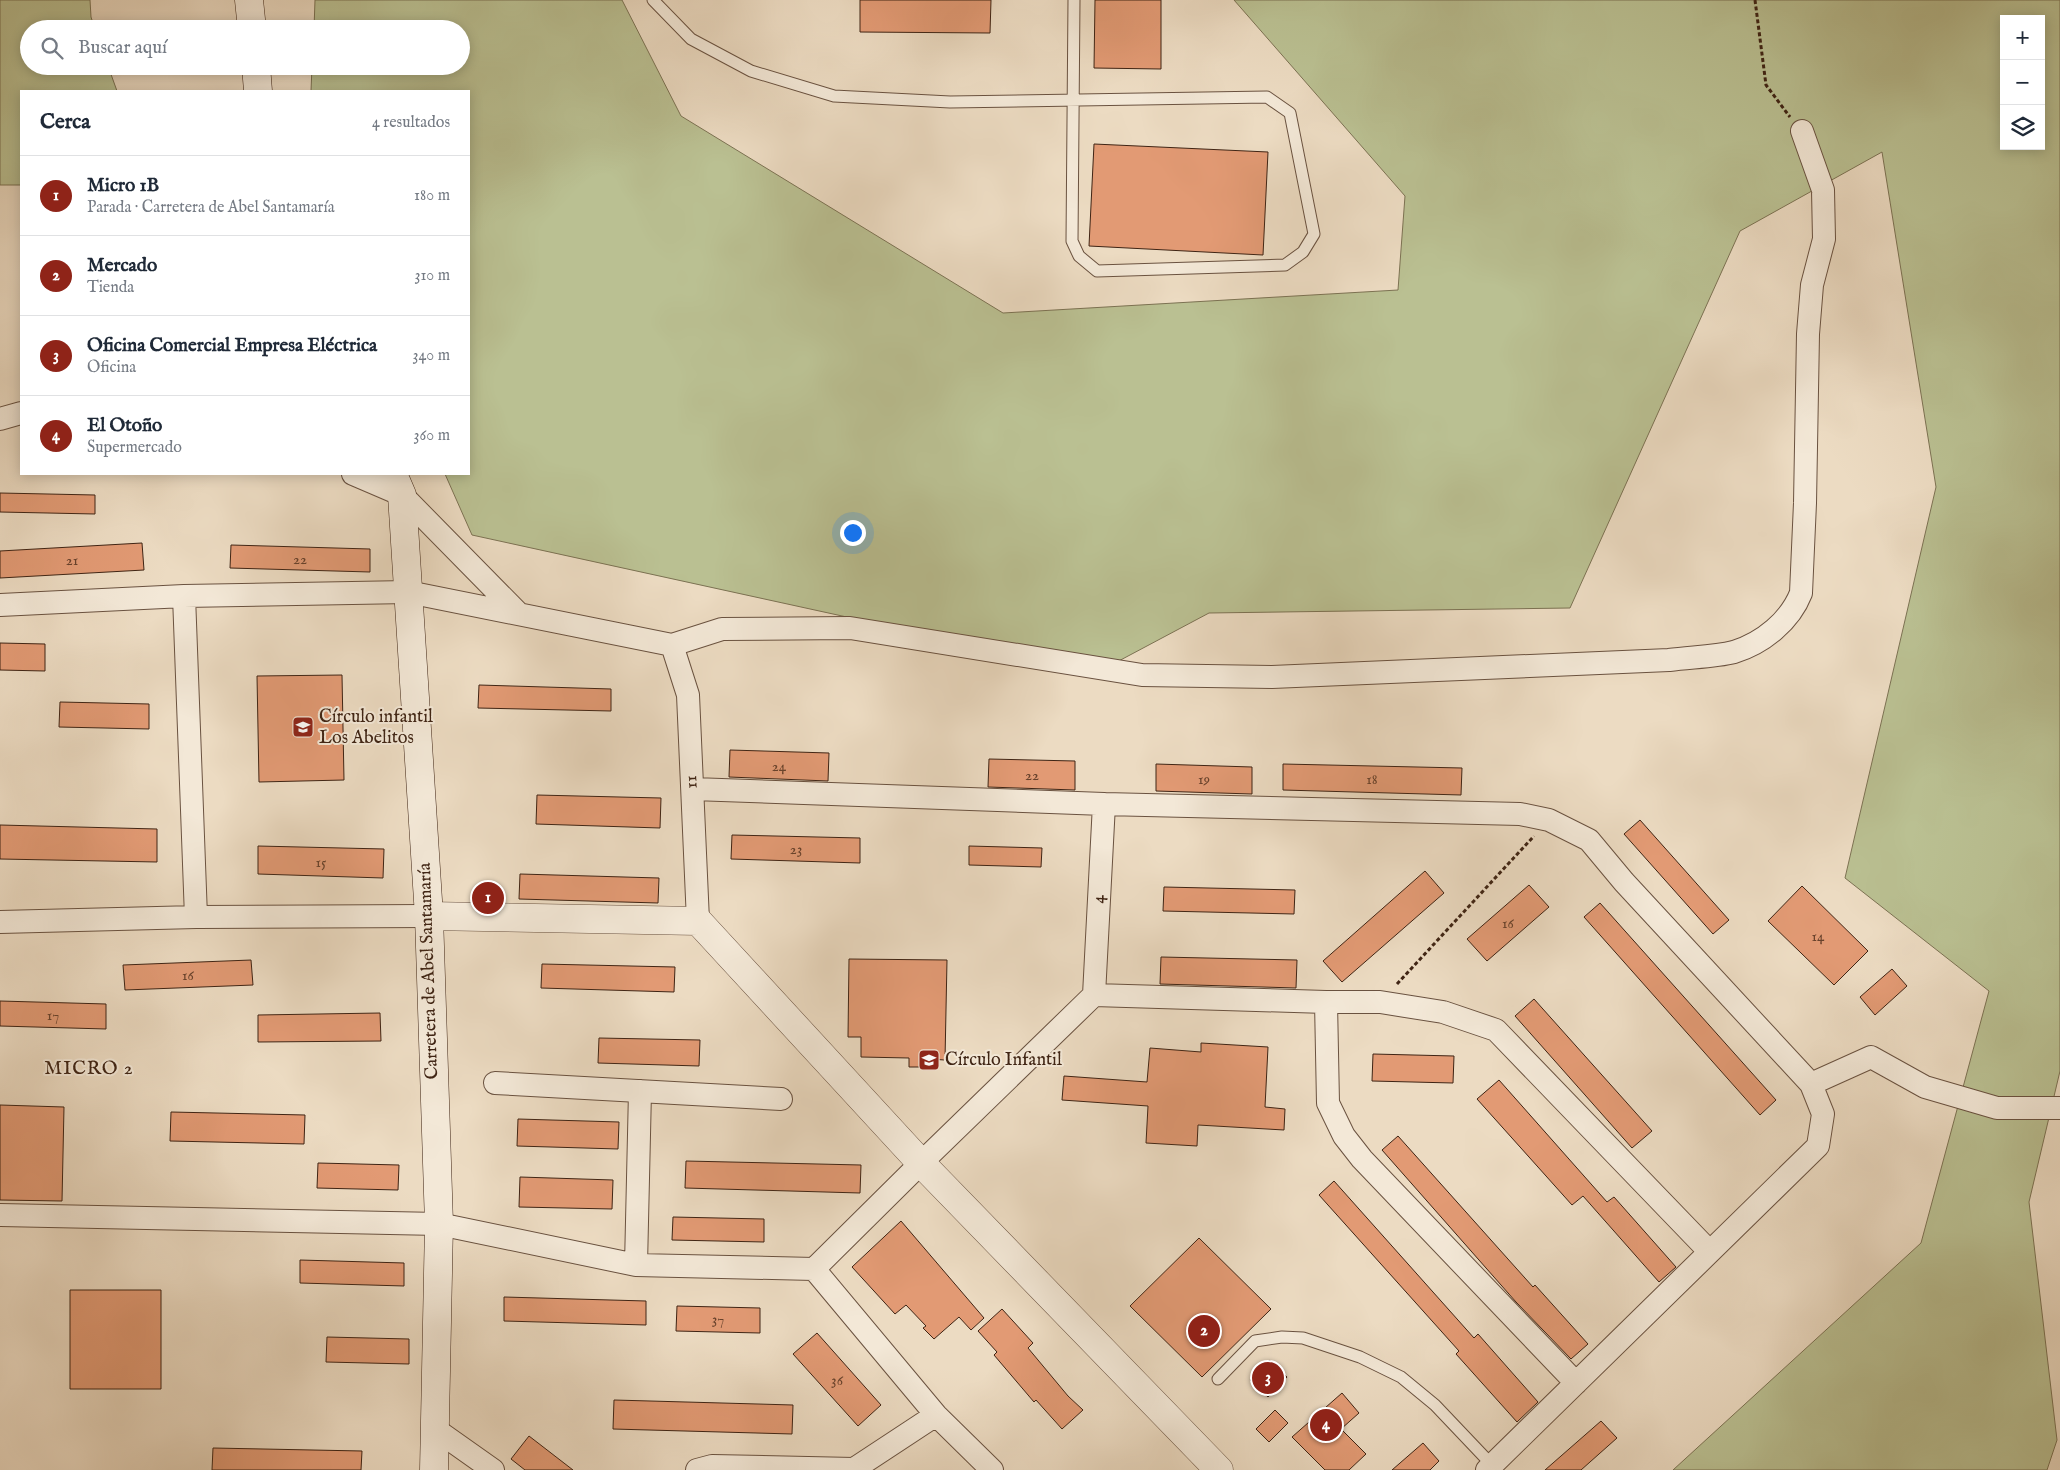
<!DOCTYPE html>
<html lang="es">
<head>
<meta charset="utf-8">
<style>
  body { margin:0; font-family:"IM FELL English",serif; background:#f6f6f7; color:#1f2937 }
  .controls { position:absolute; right:15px; top:15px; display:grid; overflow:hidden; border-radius:0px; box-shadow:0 2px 12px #0003 }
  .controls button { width:45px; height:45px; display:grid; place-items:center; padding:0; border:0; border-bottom:1px solid #e0e1e3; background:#fff; color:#1f2937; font:25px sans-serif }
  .you { position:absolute; left:852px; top:532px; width:18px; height:18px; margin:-12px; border:4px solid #fff; border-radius:50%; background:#1a73e8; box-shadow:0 0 0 8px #1a73e833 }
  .badge { display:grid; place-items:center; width:32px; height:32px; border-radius:50%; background:#8f2418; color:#fff; font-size:16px; font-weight:700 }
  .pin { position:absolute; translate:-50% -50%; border:2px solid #fff; box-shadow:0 1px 5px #0006 }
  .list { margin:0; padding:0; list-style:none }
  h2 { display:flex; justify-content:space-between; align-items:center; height:65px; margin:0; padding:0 20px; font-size:21px }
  h2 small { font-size:16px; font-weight:400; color:#747a83 }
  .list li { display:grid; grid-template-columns:32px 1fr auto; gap:15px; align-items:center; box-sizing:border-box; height:80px; padding:0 20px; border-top:1px solid #e0e1e3 }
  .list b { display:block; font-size:19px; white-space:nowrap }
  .list p { margin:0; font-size:16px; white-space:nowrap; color:#747a83 }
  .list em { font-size:16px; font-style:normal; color:#747a83 }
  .icon { flex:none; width:28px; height:28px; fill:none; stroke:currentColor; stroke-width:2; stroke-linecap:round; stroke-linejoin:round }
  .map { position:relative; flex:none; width:2060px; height:1470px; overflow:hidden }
  .search { position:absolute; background:#fff; box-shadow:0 2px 12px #0003; left:20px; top:20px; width:450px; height:55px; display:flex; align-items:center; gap:12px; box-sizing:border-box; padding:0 18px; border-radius:28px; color:#747a83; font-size:19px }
  .panel { position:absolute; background:#fff; box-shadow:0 2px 12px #0003; left:20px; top:90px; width:450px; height:385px; border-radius:0px }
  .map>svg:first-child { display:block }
</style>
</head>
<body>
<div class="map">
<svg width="2060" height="1470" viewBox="0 0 2060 1470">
  <rect width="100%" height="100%" fill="#ecdbc2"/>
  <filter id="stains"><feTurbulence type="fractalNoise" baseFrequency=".004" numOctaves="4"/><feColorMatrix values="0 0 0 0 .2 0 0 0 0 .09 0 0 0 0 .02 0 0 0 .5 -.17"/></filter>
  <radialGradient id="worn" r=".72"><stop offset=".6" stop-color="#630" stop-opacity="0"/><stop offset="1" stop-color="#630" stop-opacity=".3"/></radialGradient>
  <path fill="#bac092" stroke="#7c7253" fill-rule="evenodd" d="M0,0H90L91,17L95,29H29V66H108L117,91H21V185H0Z
    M315,0H622L681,116L1003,313L1398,290L1405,196L1234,0H2060V1071L2029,1202L2057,1440L2047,1470H1673L1921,1243L1989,991L1845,878L1936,487L1882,152L1740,231L1570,608L1209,613L1098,672L472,535L445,474H469V91H311L312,66H461V29H314ZM2004,19H2041V146H2004Z"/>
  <path fill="#e29a74" stroke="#3f2414" d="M860,0H991L990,33L860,32Z
    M1095,0H1161V69L1094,68Z
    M1094,144L1268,152L1263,255L1089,246Z
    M0,493L95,495V514L0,512Z
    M142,543L144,570L0,578V551Z
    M231,545L370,549V572L230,568Z
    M0,643L45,644V671L0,670Z
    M342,675L344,780L259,782L257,676Z
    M479,685L611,689V711L478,708Z
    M60,702L149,704V729L59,727Z
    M730,750L829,753L828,781L729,777Z
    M989,759L1075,761V790L988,787Z
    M1156,764L1252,767V794L1156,791Z
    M1283,764L1462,768L1461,795L1283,790Z
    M537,795L661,798L660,828L536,824Z
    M1640,820L1729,920L1713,934L1624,834Z
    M0,825L157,829V862L0,859Z
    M732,835L860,838V863L731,859Z
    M258,846L384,849L383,878L258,874Z
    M969,846L1042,848L1041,867L969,865Z
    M1425,871L1444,893L1342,982L1323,961Z
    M520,874L659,878L658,903L519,899Z
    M1529,885L1549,907L1487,961L1467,939Z
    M1802,886L1868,951L1834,985L1768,921Z
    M1164,887L1295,890L1294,914L1163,911Z
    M1600,903L1776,1100L1760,1115L1584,917Z
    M1161,957L1297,960L1296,988L1160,984Z
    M849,959L947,960L945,1060L928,1059V1067H909V1058L861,1057V1037H848Z
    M251,960L253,985L125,990L123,965Z
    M542,964L675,967L674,992L541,988Z
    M1892,969L1907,986L1875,1015L1860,997Z
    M1534,999L1652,1131L1632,1148L1515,1016Z
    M0,1001L106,1004V1029L0,1026Z
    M380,1013L381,1041L258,1042V1015Z
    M599,1038L700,1040L699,1066L598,1063Z
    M1201,1043L1268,1047L1265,1107L1285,1109L1284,1130L1198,1125L1197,1146L1146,1143L1148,1106L1062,1100L1064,1076L1147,1082L1150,1048L1201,1052Z
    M1373,1054L1454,1056L1453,1083L1372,1081Z
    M1499,1080L1607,1202L1614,1197L1676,1267L1659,1282L1583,1196L1572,1205L1477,1099Z
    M0,1105L64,1107L62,1201L0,1200Z
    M171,1112L305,1115L304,1144L170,1141Z
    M518,1119L619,1122L618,1149L517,1146Z
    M1398,1136L1533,1287L1535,1285L1588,1344L1571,1359L1516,1302L1382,1150Z
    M686,1161L861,1165L860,1193L685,1188Z
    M318,1163L399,1165L398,1190L317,1188Z
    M520,1177L613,1180L612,1209L519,1207Z
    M1334,1181L1474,1338L1478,1334L1538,1402L1517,1422L1456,1354L1459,1351L1319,1195Z
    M673,1217L764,1219V1242L672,1240Z
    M901,1221L984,1318L971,1330L959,1317L934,1339L923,1328L926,1326L906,1305L895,1314L852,1267Z
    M1199,1238L1271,1309L1202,1377L1130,1306Z
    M300,1260L404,1263V1286L300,1283Z
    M70,1290H161V1389H70Z
    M504,1297L646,1301V1325L504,1321Z
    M677,1306L760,1308V1333L676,1331Z
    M1002,1309L1033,1343L1028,1348L1068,1396L1083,1410L1062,1429L1036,1400L1034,1402L994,1355L997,1352L978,1331Z
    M817,1333L881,1405L858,1426L793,1354Z
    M327,1337L409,1339V1364L326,1362Z
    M1269,1360L1287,1377L1268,1397L1250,1380Z
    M1342,1393L1359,1413L1341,1429L1366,1454L1349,1470H1325L1292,1437Z
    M614,1400L793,1405L792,1434L613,1429Z
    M1275,1410L1288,1423L1269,1442L1256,1429Z
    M1601,1421L1617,1438L1581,1470H1545Z
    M529,1436L573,1470H525L511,1459Z
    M1423,1443L1439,1461L1430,1470H1392Z
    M213,1448L362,1451L361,1470H212Z"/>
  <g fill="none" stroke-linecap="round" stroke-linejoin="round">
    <g stroke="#6a5240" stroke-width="13">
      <path id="service" d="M653,0L691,39L751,71L834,96L950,102L1267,97L1290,113L1314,234L1303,252L1285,265L1097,271L1079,256L1072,241L1074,0
        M1218,1379L1255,1341L1282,1337L1303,1338L1360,1357L1401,1377L1435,1405L1492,1465"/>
    </g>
    <g stroke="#6a5240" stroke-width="24">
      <path id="minor" d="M0,419L21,413
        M353,474L402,495L519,614
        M184,596L196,917
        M0,605L184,596L408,592L672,645L722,629L850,628L1142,675L1272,677L1669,660C1690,657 1714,657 1734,652C1763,643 1790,621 1801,593L1805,503L1808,334L1812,285L1824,239L1823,190L1802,131
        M672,645L688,695L698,921
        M693,789L1104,804L1520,814L1549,820L1589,840L1624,882L1811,1084L1823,1114L1818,1146L1487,1470
        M0,922L196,917L429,916
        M1094,995L1104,804
        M1326,1002L1328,1103L1344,1136L1362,1159L1576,1383
        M495,1083L781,1099
        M1811,1084L1871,1057L1925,1087L1997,1108H2060
        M0,1215L439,1224L636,1265L814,1269L921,1163L1094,995L1326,1002H1380L1443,1012L1496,1030L1709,1251
        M636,1265L640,1091
        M814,1269L936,1415L992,1470
        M435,1429L493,1470
        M697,1470L712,1466L854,1469L936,1415"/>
    </g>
    <g stroke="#6a5240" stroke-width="29">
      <path id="tertiary" d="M429,916L698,921L921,1163L1219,1470"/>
    </g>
    <g stroke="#3f2414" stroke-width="29">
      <path id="secondary" d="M249,0L252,29
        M256,66L258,91
        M393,474L402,495L429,916L439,1224L434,1470"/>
    </g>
    <path stroke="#3f2414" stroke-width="3" stroke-dasharray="4 2.5" stroke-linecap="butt" d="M1755,0L1766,85L1790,117
      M1397,984L1534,836"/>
    <use href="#service" stroke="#f3e8d7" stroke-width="11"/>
    <use href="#minor" stroke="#f3e8d7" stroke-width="22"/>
    <use href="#tertiary" stroke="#f3e8d7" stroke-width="28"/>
    <use href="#secondary" stroke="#f3e8d7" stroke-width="28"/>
  </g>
  <defs>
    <g id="school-square" transform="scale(1.125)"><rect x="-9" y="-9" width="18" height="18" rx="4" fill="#8f2418" stroke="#f3e8d7"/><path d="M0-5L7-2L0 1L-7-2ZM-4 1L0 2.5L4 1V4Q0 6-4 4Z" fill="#fff"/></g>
  </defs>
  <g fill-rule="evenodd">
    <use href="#school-square" x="303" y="727"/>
    <use href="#school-square" x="929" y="1060"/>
  </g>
  <g text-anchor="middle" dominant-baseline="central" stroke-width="4" stroke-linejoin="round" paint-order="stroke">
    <g font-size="15" fill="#68422c">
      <text x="300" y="559">22</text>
      <text x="72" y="560">21</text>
      <text x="779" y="766">24</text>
      <text x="1032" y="775">22</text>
      <text x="1204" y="779">19</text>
      <text x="1372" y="779">18</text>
      <text x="796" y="849">23</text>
      <text x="321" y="862">15</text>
      <text x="1508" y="923">16</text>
      <text x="1818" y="936">14</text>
      <text x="188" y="975">16</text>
      <text x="53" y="1015">17</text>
      <text x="718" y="1319">37</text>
      <text x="837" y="1380">36</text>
    </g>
    <g font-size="18" fill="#3f2414" stroke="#f3e8d7" text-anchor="start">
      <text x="319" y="717">Círculo infantil<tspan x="319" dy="21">Los Abelitos</tspan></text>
      <text x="945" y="1060">Círculo Infantil</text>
    </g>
    <g font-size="18" fill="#3f2414" stroke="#f3e8d7">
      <text transform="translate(692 782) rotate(-93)">11</text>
      <text transform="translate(1099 899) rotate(-87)">4</text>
      <text transform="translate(429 971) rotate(-92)">Carretera de Abel Santamaría</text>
    </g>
    <g font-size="19" letter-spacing="1" fill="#3f2414" stroke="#f3e8d7">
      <text x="89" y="1069">MICRO 2</text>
    </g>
  </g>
  <rect width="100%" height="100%" filter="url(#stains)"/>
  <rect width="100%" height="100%" fill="url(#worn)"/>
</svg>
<div class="controls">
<button>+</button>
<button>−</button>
<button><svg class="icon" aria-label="layers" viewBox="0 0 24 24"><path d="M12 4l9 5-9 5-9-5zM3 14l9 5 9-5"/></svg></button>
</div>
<div class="you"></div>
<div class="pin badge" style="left:488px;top:898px">1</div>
<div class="pin badge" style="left:1204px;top:1331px">2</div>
<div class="pin badge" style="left:1268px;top:1378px">3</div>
<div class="pin badge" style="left:1326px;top:1425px">4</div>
<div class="search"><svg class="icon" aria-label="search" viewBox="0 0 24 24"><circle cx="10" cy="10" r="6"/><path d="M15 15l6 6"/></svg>Buscar aquí</div>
<section class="panel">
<h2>Cerca<small>4 resultados</small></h2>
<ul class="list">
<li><span class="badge">1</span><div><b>Micro 1B</b><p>Parada · Carretera de Abel Santamaría</p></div><em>180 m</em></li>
<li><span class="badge">2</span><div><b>Mercado</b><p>Tienda</p></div><em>310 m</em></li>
<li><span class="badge">3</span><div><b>Oficina Comercial Empresa Eléctrica</b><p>Oficina</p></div><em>340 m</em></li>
<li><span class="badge">4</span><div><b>El Otoño</b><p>Supermercado</p></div><em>360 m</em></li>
</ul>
</section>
</div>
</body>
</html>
